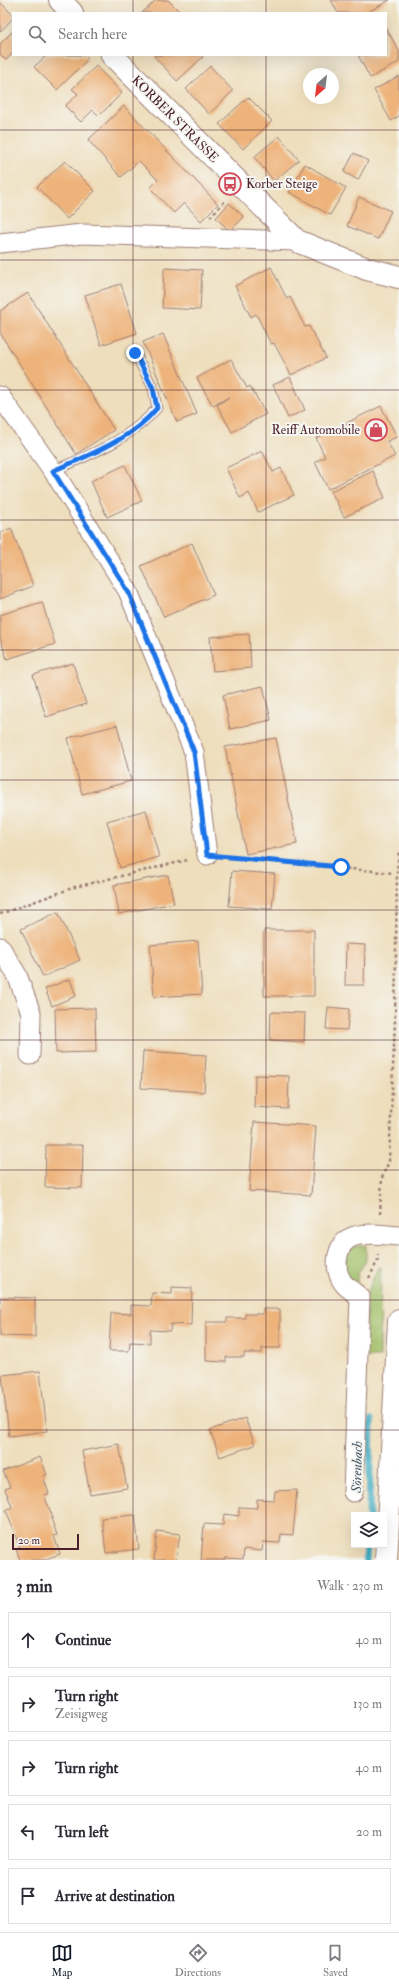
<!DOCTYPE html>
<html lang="en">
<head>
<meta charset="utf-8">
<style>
  body { margin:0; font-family:"IM FELL Double Pica",serif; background:#f7f7f7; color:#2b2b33 }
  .controls { position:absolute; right:12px; bottom:12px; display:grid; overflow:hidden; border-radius:0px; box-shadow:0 4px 16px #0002 }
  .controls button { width:36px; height:36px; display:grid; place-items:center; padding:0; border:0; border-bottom:1px solid #e1e1e2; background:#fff; color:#2b2b33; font:20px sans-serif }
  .compass { position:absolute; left:303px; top:68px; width:36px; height:36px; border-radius:50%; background:#fff; box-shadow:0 4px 16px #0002; rotate:208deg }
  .scale { position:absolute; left:12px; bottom:10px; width:67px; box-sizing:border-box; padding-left:4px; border:2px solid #4a1f2b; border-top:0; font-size:11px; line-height:14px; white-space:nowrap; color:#4a1f2b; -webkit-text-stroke:3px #f6f6f2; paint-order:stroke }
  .stop { position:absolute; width:12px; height:12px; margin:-9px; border:3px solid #1a73e8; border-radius:50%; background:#fff }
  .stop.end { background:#1a73e8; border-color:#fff; box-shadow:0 1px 4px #0008 }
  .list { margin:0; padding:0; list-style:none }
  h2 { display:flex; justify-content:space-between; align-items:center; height:52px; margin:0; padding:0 16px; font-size:17px }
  h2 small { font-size:13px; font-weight:400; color:#7c7c81 }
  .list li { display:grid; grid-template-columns:26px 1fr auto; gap:12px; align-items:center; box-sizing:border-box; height:56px; margin:0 8px 8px; padding:0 8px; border:1px solid #e1e1e2; border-radius:0px }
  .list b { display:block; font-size:15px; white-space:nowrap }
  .list p { margin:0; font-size:13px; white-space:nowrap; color:#7c7c81 }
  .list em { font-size:13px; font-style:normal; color:#7c7c81 }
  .icon { flex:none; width:22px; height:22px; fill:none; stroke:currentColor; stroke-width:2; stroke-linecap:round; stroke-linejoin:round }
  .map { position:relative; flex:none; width:399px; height:1560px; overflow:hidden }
  .search { position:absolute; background:#fff; box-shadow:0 4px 16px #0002; left:12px; right:12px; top:12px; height:44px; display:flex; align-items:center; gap:10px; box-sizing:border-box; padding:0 14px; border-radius:0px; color:#7c7c81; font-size:15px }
  .sheet { height:372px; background:#fff }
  nav { display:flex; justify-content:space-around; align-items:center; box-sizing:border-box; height:56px; border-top:1px solid #e1e1e2; background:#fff; font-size:11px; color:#7c7c81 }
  nav a { display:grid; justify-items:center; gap:2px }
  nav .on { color:#111827 }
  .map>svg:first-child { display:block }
</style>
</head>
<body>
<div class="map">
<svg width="399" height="1560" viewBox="0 0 399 1560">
  <rect width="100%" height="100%" fill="#f6f6f2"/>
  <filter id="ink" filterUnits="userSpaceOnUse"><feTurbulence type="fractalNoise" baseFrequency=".025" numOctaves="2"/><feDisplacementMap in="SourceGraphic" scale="8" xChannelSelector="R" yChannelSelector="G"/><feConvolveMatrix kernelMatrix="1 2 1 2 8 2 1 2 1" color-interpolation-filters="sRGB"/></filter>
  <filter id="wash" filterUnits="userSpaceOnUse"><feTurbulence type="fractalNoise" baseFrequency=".012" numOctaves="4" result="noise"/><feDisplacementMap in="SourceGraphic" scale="16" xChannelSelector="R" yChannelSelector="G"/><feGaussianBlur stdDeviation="0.9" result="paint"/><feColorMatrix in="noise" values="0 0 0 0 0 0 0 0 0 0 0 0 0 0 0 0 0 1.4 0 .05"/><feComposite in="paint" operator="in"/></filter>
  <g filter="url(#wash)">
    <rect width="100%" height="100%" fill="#eedebc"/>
    <path fill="#a1bf67" stroke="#766f49" d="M366,1245V1261L358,1273L357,1283L345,1277L346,1256L353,1247Z
      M378,1267H381L380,1357H365L367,1293Z"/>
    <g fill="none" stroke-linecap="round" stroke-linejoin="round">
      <path stroke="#45aec4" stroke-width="7" d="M369,1515L371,1420
        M366,1560L367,1545"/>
    </g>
    <g id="blocks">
      <path fill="#eeb37a" d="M156,0H168L181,13H142Z
        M331,0H390L366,13H338Z
        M0,2L13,15V18L0,32Z
        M386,28L399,51V62L370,78L358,55H386Z
        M13,31V53L6,60L0,54V44Z
        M47,55H84L88,59L57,90L34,67Z
        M156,55H201L203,57L177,81L154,56Z
        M96,66L122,93L99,116L93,110L81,122L65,106L78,94L72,89Z
        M210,66L233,91L209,114L186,89Z
        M399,76V116L391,121L374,90Z
        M248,97L272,121L243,149L219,124Z
        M124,106L218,204L201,221L184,203L174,213L150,188L158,180L139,161L121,177L88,140Z
        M279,136L299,160L274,181L254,157Z
        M354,153L368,161L358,180L344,172Z
        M65,161L95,191L67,219L37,187Z
        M305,164L346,188L330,215L289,192Z
        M359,197L391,211L378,239L347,226Z
        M229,203L244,217L230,231L216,218Z
        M271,267L287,299L290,297L305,327L309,326L326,358L291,375L274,343L271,344L256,314L251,317L235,286Z
        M164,268L202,270L200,310L162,308Z
        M121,284L137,333L101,345L85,295Z
        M28,293L114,430L76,454L0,333V311Z
        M163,334L197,414L177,422L143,342Z
        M231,359L247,388L250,386L266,414L232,432L217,405L229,397L213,406L197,378Z
        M290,377L305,410L288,418L273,385Z
        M381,406L397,437L387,441L395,456L328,489L315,462L325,457L316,438Z
        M262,451L273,472L281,468L294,495L258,512L249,493L240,498L226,468Z
        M125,465L142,501L107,517L91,481Z
        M373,471L385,498L344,517L331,491Z
        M11,528L33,586L0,599V533Z
        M192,543L214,595L164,617L141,566Z
        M42,602L55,644L7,659L0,638V615Z
        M249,634L251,668L213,671L210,637Z
        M73,663L86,704L46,717L33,675Z
        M263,686L271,720L230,729L223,695Z
        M117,725L131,781L82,794L68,738Z
        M276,738L297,844L246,854L225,747Z
        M146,810L159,857L120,868L107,821Z
        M232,871L275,874L272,909L229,906Z
        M168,875L174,903L119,914L114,885Z
        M58,912L80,960L43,977L21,929Z
        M264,930H314V996H264Z
        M198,941L202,994L154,997L150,945Z
        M346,944L365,945L364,985H345Z
        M70,979L76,996L52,1006L45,989Z
        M328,1007L349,1009L347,1030L326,1029Z
        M95,1008L96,1052L56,1053L55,1009Z
        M271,1012L305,1013L304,1042L270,1040Z
        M143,1051L206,1055L204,1092L141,1088Z
        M255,1075L289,1076L288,1109L254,1107Z
        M254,1122L316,1126L311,1195L249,1191Z
        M46,1145H83L82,1188L45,1187Z
        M172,1287L192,1288L191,1325L171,1324L170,1331L150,1330V1343L130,1342L129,1351H109L111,1313L131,1314V1305L151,1306L152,1293L172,1294Z
        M0,1297L35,1298V1337L0,1336Z
        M263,1309H280V1348H262V1353H244V1357H226V1362L206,1361V1322H227V1318H245V1314H263Z
        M40,1371L47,1431L9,1436L2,1375Z
        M245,1418L255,1445L220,1457L210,1430Z
        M119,1444L127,1488L90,1494L82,1451Z
        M40,1457L47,1475L43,1476L49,1494L44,1495L53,1518H51L57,1535L54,1536L60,1554L43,1560H20L16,1549L20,1548L6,1510L12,1507L5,1489L10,1487L3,1471Z
        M297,1490L293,1535L281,1534L280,1543L263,1542L262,1551L244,1549L243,1559L225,1558L224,1560H201L204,1524L223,1525L224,1514L239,1516V1507L257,1508V1499L274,1500L275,1491Z
        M135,1515L139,1549L106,1553L102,1518Z
        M157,1531L180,1534L176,1560H154Z"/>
    </g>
  </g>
  <g filter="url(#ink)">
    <use href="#blocks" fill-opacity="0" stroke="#9c7e74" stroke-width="1"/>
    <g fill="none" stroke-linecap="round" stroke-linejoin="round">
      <g stroke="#9c7e74" stroke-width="11">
        <path id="service" d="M53,471C89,455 131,439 157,408L153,388L135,353"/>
      </g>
      <g stroke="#9c7e74" stroke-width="21">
        <path id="minor" d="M0,243L82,234L297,241
          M0,396L56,475L128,591L194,752L207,855
          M0,947L17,975L31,1013L30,1055
          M353,1492L360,1297C355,1293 349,1289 345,1285C332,1271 335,1241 355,1236C369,1232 385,1235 399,1236"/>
      </g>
      <g stroke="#9c7e74" stroke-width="24">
        <path id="tertiary" d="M60,0L72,13
          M112,55L297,241L367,269L399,277
          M386,1560L399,1321"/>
      </g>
      <path stroke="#9c7e74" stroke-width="2.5" stroke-dasharray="3 3" stroke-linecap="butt" d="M210,217L225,201
        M227,857L393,873
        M0,914L75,887L188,860
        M380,1214L382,1178L389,1161L395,1021L397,873L399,850
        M369,1278L378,1260V1255"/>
      <use href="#service" stroke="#fff" stroke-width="9"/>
      <use href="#minor" stroke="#fff" stroke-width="19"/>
      <use href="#tertiary" stroke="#fff" stroke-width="22"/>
    </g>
  </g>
  <g fill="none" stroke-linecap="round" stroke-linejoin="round" filter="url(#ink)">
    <path stroke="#1a73e8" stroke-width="5" d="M135,353L153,388L157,408C132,439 89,455 53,471L128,591L194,752L207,855L341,867"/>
  </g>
  <path fill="none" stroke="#4a1f2b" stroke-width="1" stroke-opacity="0.55" d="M133,0V13M266,0V13M133,55V1560M266,55V1560M0,130H399M0,260H399M0,390H399M0,520H399M0,650H399M0,780H399M0,910H399M0,1040H399M0,1170H399M0,1300H399M0,1430H399"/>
  <defs>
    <g id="bus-ring" transform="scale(1.15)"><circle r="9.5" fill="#f6f6f2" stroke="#d1495b" stroke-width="1.5"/><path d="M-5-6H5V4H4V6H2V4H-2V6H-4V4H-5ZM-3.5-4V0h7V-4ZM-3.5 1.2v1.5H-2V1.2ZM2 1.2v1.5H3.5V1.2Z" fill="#d1495b"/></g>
    <g id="shop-ring" transform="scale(1.15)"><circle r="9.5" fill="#f6f6f2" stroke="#d1495b" stroke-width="1.5"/><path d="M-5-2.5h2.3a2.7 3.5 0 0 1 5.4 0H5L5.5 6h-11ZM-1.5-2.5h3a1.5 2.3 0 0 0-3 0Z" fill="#d1495b"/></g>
  </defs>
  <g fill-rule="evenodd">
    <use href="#bus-ring" x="230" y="184"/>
    <use href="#shop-ring" x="376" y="430"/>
  </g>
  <g text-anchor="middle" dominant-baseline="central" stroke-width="4" stroke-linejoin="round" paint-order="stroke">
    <g font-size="13" fill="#4a1f2b" stroke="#f6f6f2">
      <text transform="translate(175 119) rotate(45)">KORBER STRASSE</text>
    </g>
    <g font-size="13" fill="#4a1f2b" stroke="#f6f6f2" text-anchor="start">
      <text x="246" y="184">Korber Steige</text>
      <text x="360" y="430" text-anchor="end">Reiff Automobile</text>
    </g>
    <g font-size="14" font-style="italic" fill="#485868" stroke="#f6f6f2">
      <text transform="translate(357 1467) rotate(-89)">Sörenbach</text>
    </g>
  </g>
</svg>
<div class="controls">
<button><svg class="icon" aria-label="layers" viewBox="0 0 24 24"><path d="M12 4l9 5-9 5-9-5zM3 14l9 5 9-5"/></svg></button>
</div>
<svg class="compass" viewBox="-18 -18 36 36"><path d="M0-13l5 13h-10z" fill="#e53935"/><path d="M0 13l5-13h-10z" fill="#7c7c81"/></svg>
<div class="scale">20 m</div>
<div class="stop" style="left:341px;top:867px"></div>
<div class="stop end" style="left:135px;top:353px"></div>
<div class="search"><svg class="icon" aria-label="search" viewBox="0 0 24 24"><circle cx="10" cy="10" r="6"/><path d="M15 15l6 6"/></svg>Search here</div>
</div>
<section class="sheet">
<h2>3 min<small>Walk · 230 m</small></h2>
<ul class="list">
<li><svg class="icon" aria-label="ahead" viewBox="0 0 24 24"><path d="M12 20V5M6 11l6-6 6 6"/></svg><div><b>Continue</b></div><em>40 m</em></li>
<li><svg class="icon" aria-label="right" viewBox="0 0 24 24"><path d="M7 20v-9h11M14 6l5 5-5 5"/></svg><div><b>Turn right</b><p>Zeisigweg</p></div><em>130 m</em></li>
<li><svg class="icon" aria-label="right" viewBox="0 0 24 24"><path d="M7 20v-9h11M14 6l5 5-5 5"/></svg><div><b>Turn right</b></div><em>40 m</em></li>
<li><svg class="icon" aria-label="left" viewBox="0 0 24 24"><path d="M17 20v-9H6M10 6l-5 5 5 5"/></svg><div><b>Turn left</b></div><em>20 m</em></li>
<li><svg class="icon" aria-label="arrive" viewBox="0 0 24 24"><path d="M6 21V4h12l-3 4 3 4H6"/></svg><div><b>Arrive at destination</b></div></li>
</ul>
</section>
<nav>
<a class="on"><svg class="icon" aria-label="map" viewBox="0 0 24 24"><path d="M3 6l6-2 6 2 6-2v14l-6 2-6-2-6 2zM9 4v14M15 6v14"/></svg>Map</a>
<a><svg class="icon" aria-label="directions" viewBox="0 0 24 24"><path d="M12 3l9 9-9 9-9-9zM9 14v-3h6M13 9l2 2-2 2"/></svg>Directions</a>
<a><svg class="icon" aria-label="saved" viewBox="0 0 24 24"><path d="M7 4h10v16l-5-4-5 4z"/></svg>Saved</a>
</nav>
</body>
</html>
